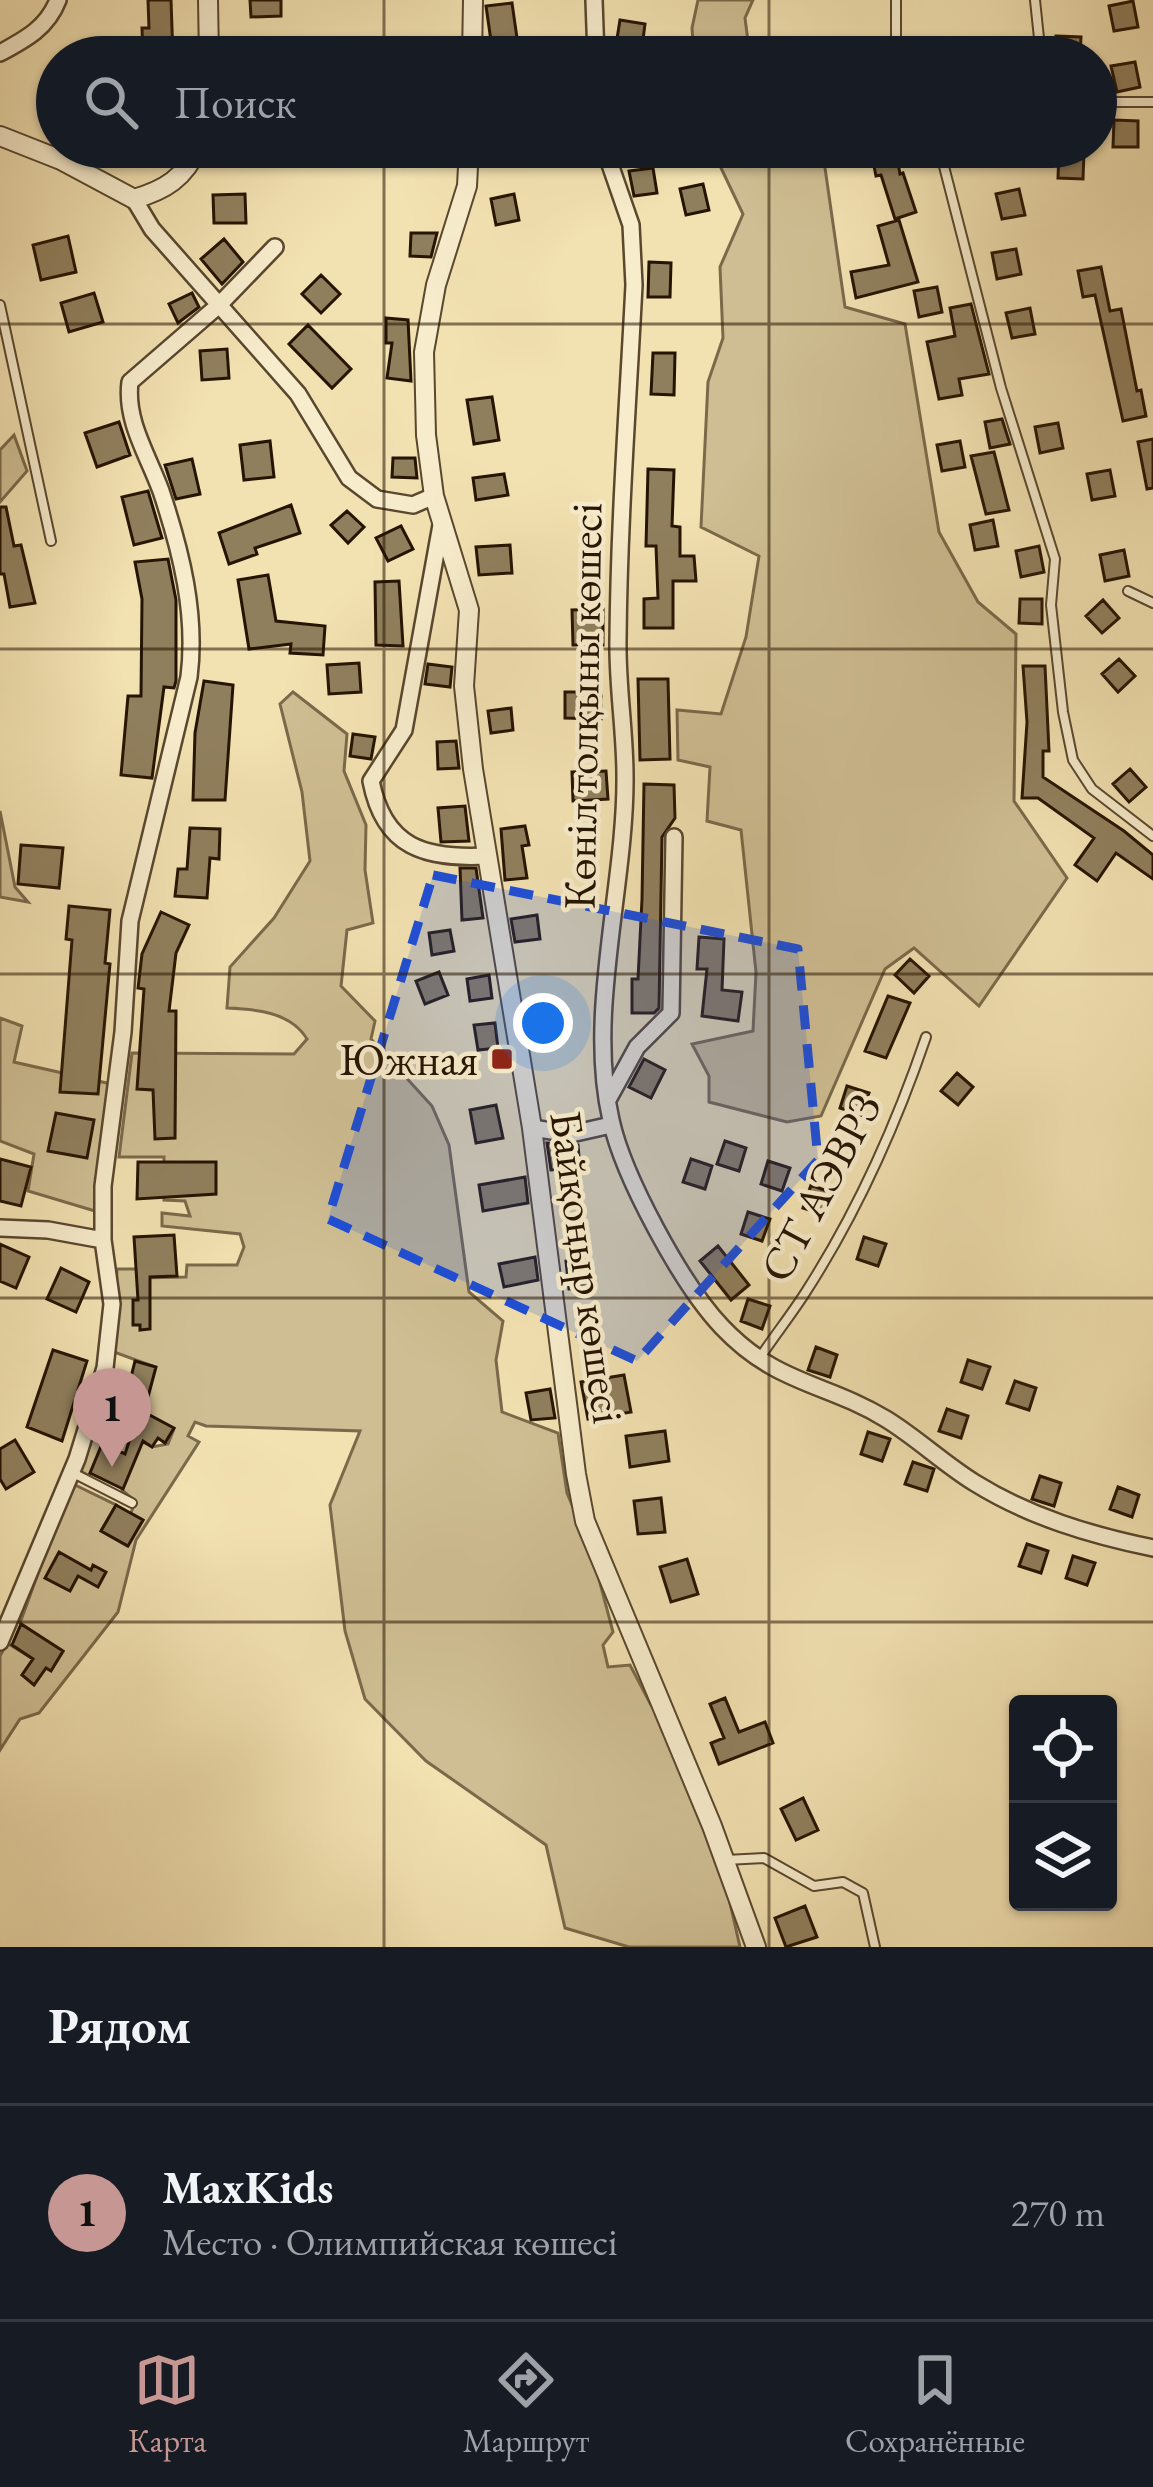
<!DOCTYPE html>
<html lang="ru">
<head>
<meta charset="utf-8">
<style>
  body { margin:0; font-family:"EB Garamond",serif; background:#242831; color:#f1f3f6 }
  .controls { position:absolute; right:36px; bottom:36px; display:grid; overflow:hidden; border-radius:12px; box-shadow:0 3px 9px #0004 }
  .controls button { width:108px; height:108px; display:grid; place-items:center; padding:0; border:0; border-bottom:3px solid #363941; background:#171b24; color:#f1f3f6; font:60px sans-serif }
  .you { position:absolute; left:543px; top:1023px; width:42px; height:42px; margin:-30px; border:9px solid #fff; border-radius:50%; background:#1a73e8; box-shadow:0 0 0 18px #1a73e833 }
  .badge { display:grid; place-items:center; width:78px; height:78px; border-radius:50%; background:#c59692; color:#111; font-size:39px; font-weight:700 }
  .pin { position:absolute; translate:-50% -99px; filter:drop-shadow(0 3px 6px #0008) }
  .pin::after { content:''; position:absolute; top:63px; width:42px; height:36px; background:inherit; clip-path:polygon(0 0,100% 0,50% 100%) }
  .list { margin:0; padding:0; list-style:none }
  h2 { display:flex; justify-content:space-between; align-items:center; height:156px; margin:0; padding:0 48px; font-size:51px }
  h2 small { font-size:39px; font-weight:400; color:#9ea1a6 }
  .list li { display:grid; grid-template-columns:78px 1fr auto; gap:36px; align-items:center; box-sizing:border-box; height:216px; padding:0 48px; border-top:3px solid #363941 }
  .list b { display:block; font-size:45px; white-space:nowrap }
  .list p { margin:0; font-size:39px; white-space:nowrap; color:#9ea1a6 }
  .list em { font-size:39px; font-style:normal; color:#9ea1a6 }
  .icon { flex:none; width:66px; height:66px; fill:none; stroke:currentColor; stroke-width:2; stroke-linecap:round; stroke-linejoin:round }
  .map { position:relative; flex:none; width:1153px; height:1947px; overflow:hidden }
  .search { position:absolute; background:#171b24; box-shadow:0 3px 9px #0004; left:36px; right:36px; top:36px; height:132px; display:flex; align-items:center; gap:30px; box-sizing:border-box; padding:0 42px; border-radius:66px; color:#9ea1a6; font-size:45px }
  .sheet { height:372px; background:#171b24 }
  nav { display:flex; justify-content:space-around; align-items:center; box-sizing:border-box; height:168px; border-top:3px solid #363941; background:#171b24; font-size:33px; color:#9ea1a6 }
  nav a { display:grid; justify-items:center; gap:6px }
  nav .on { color:#c59692 }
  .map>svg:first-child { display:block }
</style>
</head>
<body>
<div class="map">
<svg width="1153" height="1947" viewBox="0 0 1153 1947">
  <rect width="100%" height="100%" fill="#f2e1b1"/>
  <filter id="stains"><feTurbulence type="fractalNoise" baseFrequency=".00167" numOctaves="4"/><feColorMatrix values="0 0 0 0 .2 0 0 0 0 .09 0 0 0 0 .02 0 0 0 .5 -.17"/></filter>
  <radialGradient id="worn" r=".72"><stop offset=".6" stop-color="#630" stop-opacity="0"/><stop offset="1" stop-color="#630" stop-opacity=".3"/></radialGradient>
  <path fill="#cfbe93" stroke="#7a694a" stroke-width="3" d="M698,0H753L745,18L750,57H694L692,28Z
    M711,147H822L845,307L905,324L939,532L978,602L1016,634L1014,801L1067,878L979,1006L914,948L885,969L821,1116L787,1122L709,1102V1076L692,1044L753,1031L756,972L741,830L707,821L710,767L678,760L677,710L721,714L746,637L759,556L701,527L708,382L723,338L720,267L743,214Z
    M14,435L27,471L0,502V450Z
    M293,692L347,734L344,771L366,825L365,870L373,923L347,930L341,986L375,1021L371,1039L432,1106L449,1145L469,1292L503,1321L496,1360L502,1412L558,1433L567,1493L591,1549L613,1632L603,1645L608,1667L630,1665L651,1705L671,1707L727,1890L740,1947H629L565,1928L546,1845L426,1761L365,1699L345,1631L330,1505L360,1431L206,1426L195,1422L188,1436L199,1442L136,1540L118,1612L39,1713L20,1719L0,1750V1656L7,1643L33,1659L22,1675L34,1684L46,1668L51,1670L63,1652L20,1623L71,1483L116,1505L101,1531L127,1546L143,1520L131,1513L135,1501L122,1490L135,1458L103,1445L89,1476L79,1470L101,1406L116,1410L111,1425L152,1447L168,1444L174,1429L144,1412L155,1367L114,1352L117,1269H136L138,1278L186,1277L187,1265H237L244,1247L240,1234L162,1226V1213L190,1216L185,1201L164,1200V1157H119L132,1053L294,1054L307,1039C291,1012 255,1009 227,1008L230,967L274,918L310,861L302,792L280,704Z
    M0,811L15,887L28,902L0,897Z
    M0,1018L22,1026L14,1062L111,1084L95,1211L28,1191L34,1154L0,1141Z"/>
  <path fill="#907f5d" stroke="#261402" stroke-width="3" d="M148,0H171L173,57H143L142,28H149Z
    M250,0H281V16L251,17Z
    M1133,1L1138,27L1114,31L1109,6Z
    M512,3L517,38L491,41L486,6Z
    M620,20L645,24L641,55L615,51Z
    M1056,36L1081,37L1080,57H1055Z
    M1135,62L1140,87L1117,92L1111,66Z
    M1114,120L1138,121V147H1113Z
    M895,147L900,174L903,173L916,212L895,219L881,175L876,176L871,151Z
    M1059,152H1084L1083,179L1058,178Z
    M653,168L657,193L634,196L629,171Z
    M703,184L709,210L686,215L680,189Z
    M1019,189L1025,215L1002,219L996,194Z
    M245,194L246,223H214L213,195Z
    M514,194L519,220L496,225L491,199Z
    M899,220L918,282L856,298L851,272L889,265L878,226Z
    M411,233H437L431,257L410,256Z
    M68,236L76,272L41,280L33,245Z
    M224,239L243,262L222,284L201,259Z
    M1016,249L1021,274L997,279L992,253Z
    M649,262L671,263L670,297H648Z
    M1101,267L1110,311L1121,309L1137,391L1141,390L1146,416L1123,421L1095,295L1083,297L1078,271Z
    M321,275L340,294L321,313L302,294Z
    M937,287L942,312L919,317L914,291Z
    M94,293L103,322L69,332L61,303Z
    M192,293L199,307L178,323L169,304Z
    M971,304L989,374L959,379L962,395L939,399L927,342L955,336L950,308Z
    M1030,308L1035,334L1012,338L1006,313Z
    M386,318L408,320L411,381L387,378L392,343H386Z
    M308,325L351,369L332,388L289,344Z
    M227,349L229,378L202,380L200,351Z
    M653,353H675L674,395L651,394Z
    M492,397L499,440L474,444L467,400Z
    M1002,419L1010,444L990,448L985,422Z
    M119,422L130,455L97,467L85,433Z
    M1058,423L1063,448L1040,453L1035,427Z
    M1153,439V488L1147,489L1138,442Z
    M270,441L274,477L244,480L240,445Z
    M960,441L965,467L942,471L937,445Z
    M994,452L1009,510L986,514L971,456Z
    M393,458H415L417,478L392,477Z
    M192,459L200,494L176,499L165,465Z
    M648,469L674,470L672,526L680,527V556H694L696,581H673V628H644V599L658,598L656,546H646Z
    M1110,470L1115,496L1092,500L1087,474Z
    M504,474L508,495L476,500L473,478Z
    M148,491L162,538L134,545L122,497Z
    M291,505L300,533L255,548L257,554L229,564L219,533Z
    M0,507H6L14,546L21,545L35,603L10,607L4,574H0Z
    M347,511L364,527L348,543L331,525Z
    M993,520L998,546L975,550L970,525Z
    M401,526L413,549L388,561L376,538Z
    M510,545L512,573L479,575L476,547Z
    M1039,546L1044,572L1021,577L1016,551Z
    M1124,550L1129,576L1105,581L1100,555Z
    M168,559L176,600V681L174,688L164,687L152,778L121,775L128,696H141L142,599L135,562Z
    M268,575L276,621L325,626L323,655L290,653L291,644L249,649L238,580Z
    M399,581L403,646L376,645L375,582Z
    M1020,599H1042V624L1019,623Z
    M1103,600L1119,618L1102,633L1086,616Z
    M603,609V645H573L572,610Z
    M1119,659L1135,676L1118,692L1102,674Z
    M359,663L361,692L329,694L327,665Z
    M428,664L452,667L450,687L425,684Z
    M1023,666H1045L1049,751H1043V777L1124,831L1153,855V879L1116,853L1097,881L1075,865L1094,838L1038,798H1022L1027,722Z
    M638,679H668L670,759L640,760Z
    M204,681L233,685L225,800H193L195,733Z
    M565,692H601V719L565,718Z
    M511,708L513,730L491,733L488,711Z
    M353,734L375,737L371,759L350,756Z
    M456,741L459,768L438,769L437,742Z
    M1130,769L1146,787L1129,802L1113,784Z
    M606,771L608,799L573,801L572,772Z
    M644,784L674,785L675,818L662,837L659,1008L654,1013H632V979H638L642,899Z
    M465,806L469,841L441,842L438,808Z
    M525,826L529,845L522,846L527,878L505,880L501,829Z
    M190,828L220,829L219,859L210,858L207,898L175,896L178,869H187Z
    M21,845L63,848L59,888L18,884Z
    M460,868H476L483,918L462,920Z
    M69,906L110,910L105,963L110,964L98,1094L60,1092L72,940L66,939Z
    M161,912L189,925L176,953L169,1011H176L175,1138L155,1139L153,1090L137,1089L144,989L138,988L142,954Z
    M537,915L540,939L515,942L511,919Z
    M450,930L454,951L432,955L429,933Z
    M699,937L724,939L722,990L742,992L738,1021L702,1016L707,969H697Z
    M910,959L929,976L914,993L895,975Z
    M439,972L448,995L425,1004L416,981Z
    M489,975L492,998L470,1001L467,979Z
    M888,996L910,1003L886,1058L865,1051Z
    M551,1015L557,1037L536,1042L529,1020Z
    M495,1023L498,1048L478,1050L474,1025Z
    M644,1059L665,1070L651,1098L629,1087Z
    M957,1073L973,1087L958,1105L941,1091Z
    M847,1086L869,1093L861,1115L840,1108Z
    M496,1105L503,1138L476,1143L470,1110Z
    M56,1113L94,1120L87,1158L48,1151Z
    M725,1141L746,1148L739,1171L717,1164Z
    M547,1143L578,1145L580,1168L551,1170Z
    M0,1159L31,1167L21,1206L0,1201Z
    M691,1159L712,1166L705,1189L683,1182Z
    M768,1161L790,1168L782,1191L761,1184Z
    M138,1162H216V1194L137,1199Z
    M525,1177L528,1203L483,1211L479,1185Z
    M811,1185L832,1193L825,1215L803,1208Z
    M748,1212L770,1219L762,1241L741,1234Z
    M174,1235L177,1276L150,1277V1329L140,1330V1325H133V1300H138L134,1237Z
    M864,1237L886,1244L878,1266L857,1259Z
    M0,1244L29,1257L16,1288L0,1281Z
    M718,1246L749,1285L731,1300L700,1261Z
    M535,1257L538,1280L504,1287L499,1264Z
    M587,1259L590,1288L569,1289L566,1261Z
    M61,1268L89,1282L76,1312L47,1299Z
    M748,1299L770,1306L762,1329L741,1321Z
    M816,1347L837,1355L830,1377L808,1370Z
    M53,1350L87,1361L62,1441L27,1427Z
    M968,1360L990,1367L982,1389L961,1382Z
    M135,1361L156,1367L144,1412L174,1428L165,1443L158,1438L152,1447L143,1441L123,1489L90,1473L102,1444L125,1454L133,1429L114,1421L122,1399L115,1397L119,1378L130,1381Z
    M624,1375L631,1412L588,1419L581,1382Z
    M1015,1381L1036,1388L1029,1410L1007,1403Z
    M550,1389L555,1418L531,1420L526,1393Z
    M947,1409L968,1416L961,1438L939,1431Z
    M665,1431L669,1461L630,1467L626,1436Z
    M868,1432L890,1439L882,1461L861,1454Z
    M15,1440L34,1472L6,1489L0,1479V1449Z
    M913,1462L934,1469L927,1491L905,1484Z
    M1040,1476L1061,1483L1054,1506L1032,1499Z
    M1118,1487L1139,1495L1132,1517L1110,1509Z
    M661,1498L665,1532L638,1534L634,1501Z
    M116,1505L143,1520L128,1546L101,1531Z
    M1027,1544L1048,1551L1041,1573L1019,1566Z
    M59,1552L91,1570L93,1565L106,1572L98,1587L78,1576L70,1591L45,1578Z
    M1073,1556L1095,1563L1087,1585L1066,1578Z
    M687,1559L698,1594L671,1602L660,1567Z
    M21,1624L63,1651L51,1671L46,1668L34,1685L22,1675L33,1659L12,1645Z
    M725,1698L739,1732L765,1722L773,1743L719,1764L711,1743L724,1738L710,1704Z
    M803,1798L818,1830L796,1840L781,1809Z
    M805,1906L817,1937L786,1947L775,1918Z"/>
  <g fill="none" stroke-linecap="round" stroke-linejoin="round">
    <g stroke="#59472e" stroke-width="12">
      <path id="service" d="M1035,0L1041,57
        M896,57V0
        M1096,102H1153
        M939,147L1001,388L1055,559L1051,605L1063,712L1073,760L1092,789L1153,836
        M0,305L51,541
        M1128,591L1153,603
        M759,1359C774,1336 792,1314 807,1290C857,1212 896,1125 926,1037
        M73,1473L132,1503
        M726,1860L764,1858L814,1886L843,1882L863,1893L875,1947"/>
    </g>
    <g stroke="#59472e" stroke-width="20">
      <path id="minor" d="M594,0L596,57
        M0,53C26,39 47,28 58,0
        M604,147L631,225L634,285C628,403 619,521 618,639C617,685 625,730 625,776C626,885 586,1013 611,1120C623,1176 682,1285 722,1327C777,1385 825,1382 886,1419C917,1438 944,1464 975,1483C1030,1517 1090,1535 1153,1548
        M134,199L152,229L298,394L349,478L377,499L413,505L434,496
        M441,525L404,730L371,781C384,848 425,859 486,856
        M609,1098L637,1047L671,1013L674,837
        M532,1128L571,1134L611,1125
        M0,1228L48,1230L103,1240
        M0,1642L77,1459L105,1368L112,1304L103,1240V1186L123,1032L130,921L189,677C197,614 181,551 161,491C148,455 125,421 130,382L219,305L275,247"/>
    </g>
    <g stroke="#59472e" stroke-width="22">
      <path id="tertiary" d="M208,0L209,57
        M472,57L473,0
        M0,136L61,160L134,199C165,190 185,178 198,147
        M469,147L467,186L436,285L424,352L426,435L434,496L469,610L464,686L473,769L532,1128L576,1474L585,1521L712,1826L756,1947"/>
    </g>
    <use href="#service" stroke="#f7eccc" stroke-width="8"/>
    <use href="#minor" stroke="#f7eccc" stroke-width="15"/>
    <use href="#tertiary" stroke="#f7eccc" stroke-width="18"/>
  </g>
  <path fill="#1d4ed8" fill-opacity="0.2" stroke="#1d4ed8" stroke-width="9" stroke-dasharray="24 15" stroke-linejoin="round" d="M433,875L798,949L818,1160L637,1361L328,1219Z"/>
  <path fill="none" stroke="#261402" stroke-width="3" stroke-opacity="0.55" d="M384,0V57M769,0V57M384,147V1947M769,147V1947M0,324H1153M0,649H1153M0,974H1153M0,1298H1153M0,1622H1153"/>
  <rect fill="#8f2418" stroke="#f7eccc" stroke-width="4.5" x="490" y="1047" width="24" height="24" rx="6"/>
  <g text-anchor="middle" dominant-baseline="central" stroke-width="9" stroke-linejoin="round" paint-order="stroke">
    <g font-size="45" fill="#261402" stroke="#f7eccc">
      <text transform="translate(582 706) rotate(-89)">Көніл толқыны көшесі</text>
      <text transform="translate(820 1187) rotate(-62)">СТ АЭВРЗ</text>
      <text transform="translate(588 1267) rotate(82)">Байқоңыр көшесі</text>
    </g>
    <g font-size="45" fill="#261402" stroke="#f7eccc" text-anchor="end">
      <text x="478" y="1059">Южная</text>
    </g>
  </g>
  <rect width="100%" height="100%" filter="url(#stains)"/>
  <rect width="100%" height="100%" fill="url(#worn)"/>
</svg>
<div class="controls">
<button><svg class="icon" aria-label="locate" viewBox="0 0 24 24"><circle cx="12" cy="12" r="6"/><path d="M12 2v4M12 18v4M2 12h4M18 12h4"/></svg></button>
<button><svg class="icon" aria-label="layers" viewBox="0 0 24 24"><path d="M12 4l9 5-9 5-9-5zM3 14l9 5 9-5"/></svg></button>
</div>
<div class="you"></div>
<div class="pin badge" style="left:112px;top:1467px">1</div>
<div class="search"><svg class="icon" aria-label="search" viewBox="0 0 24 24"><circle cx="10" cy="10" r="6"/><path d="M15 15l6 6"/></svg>Поиск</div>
</div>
<section class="sheet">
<h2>Рядом<small></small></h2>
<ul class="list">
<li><span class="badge">1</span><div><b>MaxKids</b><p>Место · Олимпийская көшесі</p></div><em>270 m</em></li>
</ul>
</section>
<nav>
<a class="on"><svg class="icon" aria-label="map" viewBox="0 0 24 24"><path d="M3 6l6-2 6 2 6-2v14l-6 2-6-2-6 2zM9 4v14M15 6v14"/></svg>Карта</a>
<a><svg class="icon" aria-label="directions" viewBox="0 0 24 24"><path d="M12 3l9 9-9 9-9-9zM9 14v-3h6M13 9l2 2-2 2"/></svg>Маршрут</a>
<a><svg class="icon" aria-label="saved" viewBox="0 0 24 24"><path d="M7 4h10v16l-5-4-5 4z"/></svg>Сохранённые</a>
</nav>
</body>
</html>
